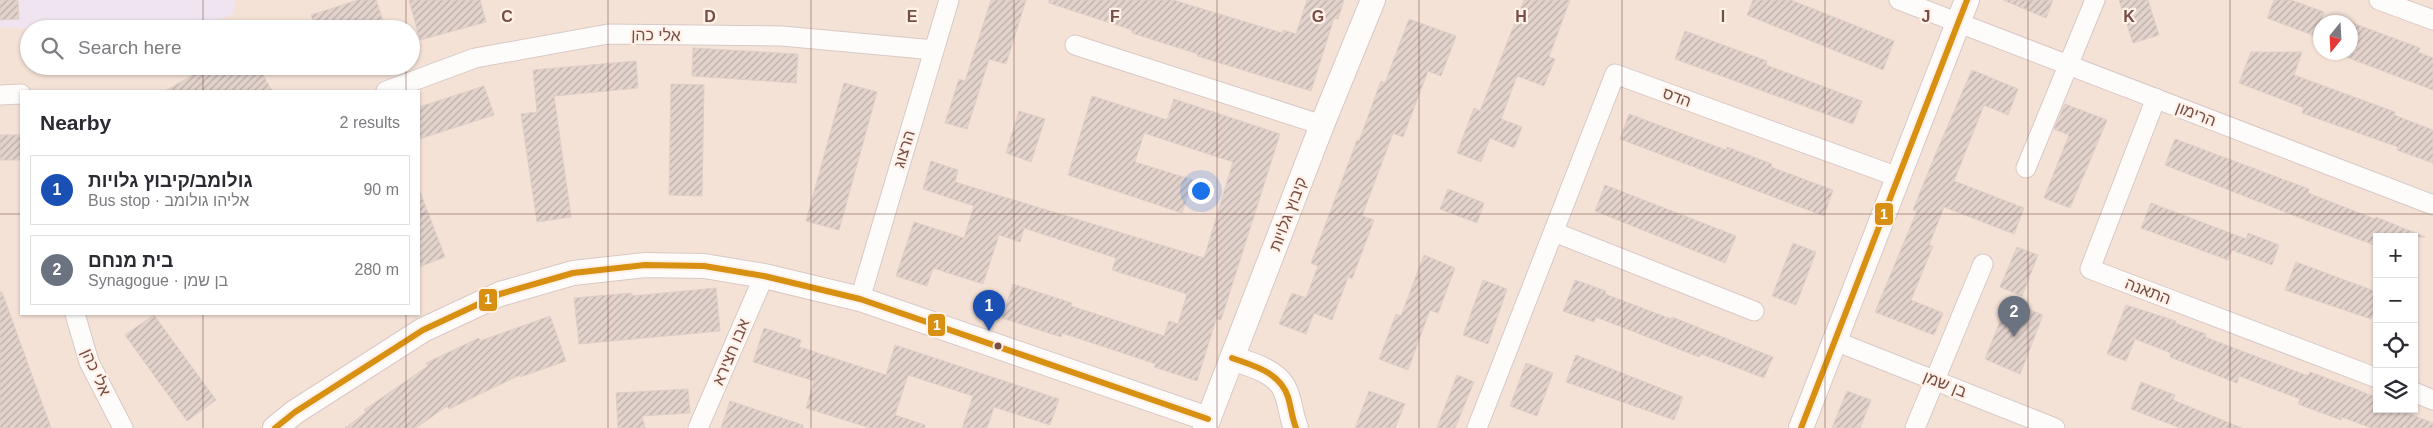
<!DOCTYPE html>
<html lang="en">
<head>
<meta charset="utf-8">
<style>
  body { margin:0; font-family:Arial,"Noto Sans Hebrew",sans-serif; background:#f7f7f7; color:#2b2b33 }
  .controls { position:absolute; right:15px; bottom:15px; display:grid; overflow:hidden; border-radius:0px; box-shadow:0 1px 4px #0004 }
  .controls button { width:45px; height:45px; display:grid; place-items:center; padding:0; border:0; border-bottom:1px solid #e1e1e2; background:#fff; color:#2b2b33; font:25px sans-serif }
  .compass { position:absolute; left:2313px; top:15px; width:45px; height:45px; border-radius:50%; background:#fff; box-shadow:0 1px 4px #0004; rotate:198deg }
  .you { position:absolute; left:1200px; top:190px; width:18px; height:18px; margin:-12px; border:4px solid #fff; border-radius:50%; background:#1a73e8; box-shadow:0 0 0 8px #1a73e833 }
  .badge { display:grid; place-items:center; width:32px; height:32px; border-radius:50%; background:#2563eb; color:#fff; font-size:16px; font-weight:700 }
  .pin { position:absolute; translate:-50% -41px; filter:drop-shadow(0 1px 2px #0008) }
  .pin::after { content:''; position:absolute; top:26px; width:18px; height:15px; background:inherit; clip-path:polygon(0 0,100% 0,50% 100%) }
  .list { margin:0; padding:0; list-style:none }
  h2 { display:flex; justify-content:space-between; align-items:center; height:65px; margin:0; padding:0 20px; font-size:21px }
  h2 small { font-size:16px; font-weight:400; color:#7c7c81 }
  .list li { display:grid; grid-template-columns:32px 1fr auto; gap:15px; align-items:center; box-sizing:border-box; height:70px; margin:0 10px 10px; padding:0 10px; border:1px solid #e1e1e2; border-radius:0px }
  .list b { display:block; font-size:19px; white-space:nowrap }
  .list p { margin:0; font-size:16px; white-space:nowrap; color:#7c7c81 }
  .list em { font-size:16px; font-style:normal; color:#7c7c81 }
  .icon { flex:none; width:28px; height:28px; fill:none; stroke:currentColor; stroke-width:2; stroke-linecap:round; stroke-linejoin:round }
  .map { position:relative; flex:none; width:2433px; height:428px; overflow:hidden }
  .search { position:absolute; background:#fff; box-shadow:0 1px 4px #0004; left:20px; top:20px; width:400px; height:55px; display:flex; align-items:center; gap:12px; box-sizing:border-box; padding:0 18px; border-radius:28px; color:#7c7c81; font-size:19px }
  .panel { position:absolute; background:#fff; box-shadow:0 1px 4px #0004; left:20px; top:90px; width:400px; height:225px; border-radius:0px }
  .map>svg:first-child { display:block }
</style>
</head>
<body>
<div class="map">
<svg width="2433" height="428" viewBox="0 0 2433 428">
  <defs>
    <pattern id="building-hatch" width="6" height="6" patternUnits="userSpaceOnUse" patternTransform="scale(1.25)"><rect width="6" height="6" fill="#e3d3cd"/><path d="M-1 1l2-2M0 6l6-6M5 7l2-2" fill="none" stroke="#bdada8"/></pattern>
  </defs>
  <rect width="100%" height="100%" fill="#f7ede6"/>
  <path fill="#f5e2d7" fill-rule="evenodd" d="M0,0H2433V428H0ZM2320,22H2350V52H2320ZM29,29H411V66H29ZM21,91H419V314H21ZM2377,237H2414V409H2377Z"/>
  <path fill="#f0e4f1" d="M0,0H236L232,15L190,29H39L0,27Z"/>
  <path fill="url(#building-hatch)" stroke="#e0cfc8" d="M0,0H18L19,19L0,20Z
    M358,0H376L386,29H316L311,15Z
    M409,0H480L486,22L420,40Z
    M991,0H1026L1006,64L989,59L967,129L945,123L959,79L965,81Z
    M1049,0H1173L1282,33L1283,30L1296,34L1307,0H1344L1338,19L1334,18L1311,91L1197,56L1198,54L1132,33V30L1049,3Z
    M1524,0H1570L1549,57L1555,59L1544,86L1517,76L1501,119L1522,127L1514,148L1490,138L1481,162L1457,153L1474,108L1480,111Z
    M1753,0H1791L1894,41L1883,70L1747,15Z
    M2003,0H2053L2046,18Z
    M2119,0H2148L2159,35L2133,43Z
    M2274,0H2291L2324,12L2315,36L2267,18Z
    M1409,19L1456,36L1441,76L1428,71L1403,137L1393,133L1362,216L1374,220L1352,279L1348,277L1332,320L1314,313L1306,334L1279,324L1292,293L1306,298L1318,266L1311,263L1357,140L1359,141L1381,81L1385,83Z
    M2350,22L2420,48L2418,52L2433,58V90L2338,54L2357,52L2350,50Z
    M1685,31L1767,61L1766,65L1862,101L1853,124L1675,59Z
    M693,48L798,54L796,83L692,76Z
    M2251,52H2302L2294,75L2395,112L2394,115L2433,130V163L2397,150L2398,147L2302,113L2304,108L2239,83Z
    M636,61L638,88L554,96L571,217L537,222L521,114L537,112L533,70Z
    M209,66H258L272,91H165Z
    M1972,70L2018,89L2008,115L1984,105L1954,181L2024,208L2014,234L1944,207L1929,245L1933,246L1911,300L1943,313L1934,335L1875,312L1917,211L1913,210L1936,153Z
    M844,83L877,92L839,230L806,221Z
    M671,84L704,85L702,196L669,195Z
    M484,86L494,115L419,139V107Z
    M1092,96L1167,120L1174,99L1280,134L1221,320L1216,319L1197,381L1154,367L1156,364L1062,333L1061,337L1002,318L1013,284L1072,303L1071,306L1164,336L1169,321L1178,324L1187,294L1112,270L1116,258L1024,228L1020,242L999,235L983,284L933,268L927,286L896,276L914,222L964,238L974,206L923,189L931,161L958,170L955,182L1204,258L1233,162L1144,133L1135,162L1193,180L1182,213L1068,175Z
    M2065,104L2107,120L2070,208L2044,198L2069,135L2054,129Z
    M1019,111L1045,119L1031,162L1006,153Z
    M1629,114L1726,150L1727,147L1772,164L1771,167L1833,190L1824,216L1620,139Z
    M0,135H21V160H0Z
    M2175,139L2309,189L2308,193L2375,219L2376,217L2425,237H2377V246L2308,221L2165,165Z
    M1605,185L1736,236L1725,263L1595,211Z
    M1448,189L1484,203L1477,223L1440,209Z
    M420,192L445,257L419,267V193Z
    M2151,203L2246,239L2248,233L2279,245L2272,265L2232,250L2228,260L2141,228Z
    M1793,243L1816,252L1796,305L1772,296Z
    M2017,247L2038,255L2022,296L2000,287Z
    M1424,255L1455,268L1438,313L1430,310L1408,370L1379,359L1396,314L1401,316Z
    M2296,262L2377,292V305L2371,319L2285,290Z
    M1483,280L1507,289L1488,344L1463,335Z
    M1575,280L1606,291L1605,294L1671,319L1672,317L1773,357L1764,378L1701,354L1699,357L1596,317L1594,322L1563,311Z
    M716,288L720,331L579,344L574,298L632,293V296Z
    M0,292H2L51,428H0Z
    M2008,301L2043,315L2020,374L1985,359Z
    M2126,305L2176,321L2175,323L2206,334L2205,337L2308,376L2310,372L2353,388L2377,398V409H2397L2433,423V428H2371L2342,417L2341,420L2298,404L2300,399L2239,376L2237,383L2170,357L2171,353L2135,339L2126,361L2107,354Z
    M154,315L216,400L187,421L125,335Z
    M550,316L566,361L520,377V375L449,409L447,406L416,428H345L366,412L364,410L428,366L426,363L479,338L480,341Z
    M764,328L801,340L799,347L886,375L895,345L1059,399L1050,425L994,407L987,428H962L973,396L908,375L895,415L925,425V428H870L806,408L814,381L753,362Z
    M1576,355L1683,397L1674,420L1566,382Z
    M1526,363L1553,373L1537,416L1510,406Z
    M1457,375L1474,382L1455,428H1437Z
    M2141,382L2175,395L2173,400L2242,428H2180L2131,409Z
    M688,389L690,413L642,416L645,428H618L616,393Z
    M1369,391L1405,404L1395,428H1355Z
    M1847,391L1871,400L1860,428H1832Z
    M730,401L803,425V428H721Z"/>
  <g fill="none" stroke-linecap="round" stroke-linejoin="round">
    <g stroke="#d8c9c4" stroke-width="21">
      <path id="minor" d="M1899,0L2433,205
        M2379,0L2433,20
        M1075,45L1322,125
        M386,91L475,58L608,34L782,36L934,50
        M0,95L21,94
        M2156,98L2090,269L2377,378
        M2026,168L2095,0
        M1554,232L1754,311
        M860,299L949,0
        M75,314L89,362L123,428
        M1835,341L2055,428
        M2414,392L2433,400
        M698,428L764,276
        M1477,428L1615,74L1898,177
        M1915,428L1983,264"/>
    </g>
    <g stroke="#d8c9c4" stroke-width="26">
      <path id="tertiary" d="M1232,358C1249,364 1273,370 1283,386C1291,399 1290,415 1296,428
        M275,428L295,412L423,330L500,294L573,273L645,265L704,266L764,276L860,299L1208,419
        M1205,428L1322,125L1373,0
        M1801,428L1967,0"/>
    </g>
    <use href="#minor" stroke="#fefcfb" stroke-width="19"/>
    <use href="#tertiary" stroke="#fefcfb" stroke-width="24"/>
    <g stroke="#fff1e7" stroke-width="10">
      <path id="bus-1" d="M1232,358C1254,366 1280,372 1288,397C1291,407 1292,418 1296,428
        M275,428L295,412L423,330L500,294L573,273L645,265L704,266L764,276L860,299L1208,419
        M1801,428L1967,0"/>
    </g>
    <use href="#bus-1" stroke="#d79011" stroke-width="6"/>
  </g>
  <path fill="none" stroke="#764e45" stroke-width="1" stroke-opacity="0.55" d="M203,0V29M406,0V29M608,0V428M811,0V428M1014,0V428M1217,0V428M1419,0V428M1622,0V428M1825,0V428M2028,0V428M2230,0V428M203,66V91M406,66V91M0,214H21M419,214H2433M203,314V428M406,314V428"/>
  <circle fill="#764e45" stroke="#fff1e7" stroke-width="2" cx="998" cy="346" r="4.5"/>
  <g text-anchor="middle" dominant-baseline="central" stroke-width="4.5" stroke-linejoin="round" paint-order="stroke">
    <g font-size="16" fill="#764e45" stroke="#fff1e7">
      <text transform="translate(656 35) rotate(1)">אלי כהן</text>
      <text transform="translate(1677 97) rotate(20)">הדס</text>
      <text transform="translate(2196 114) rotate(21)">הרימון</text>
      <text transform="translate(904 149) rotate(-73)">הרצוג</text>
      <text transform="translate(1288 214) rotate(-69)">קיבוץ גלויות</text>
      <text transform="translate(2148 291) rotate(21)">התאנה</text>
      <text transform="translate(731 352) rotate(-67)">אבו חצירא</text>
      <text transform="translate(96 372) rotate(66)">אלי כהן</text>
      <text transform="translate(1945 384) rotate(22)">בן שמן</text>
    </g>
  </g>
  <g font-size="16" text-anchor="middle" font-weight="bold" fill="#764e45" stroke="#fff1e7" stroke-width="4.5" stroke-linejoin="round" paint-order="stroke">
    <text x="507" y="22">C</text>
    <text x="710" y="22">D</text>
    <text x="912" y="22">E</text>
    <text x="1115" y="22">F</text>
    <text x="1318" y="22">G</text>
    <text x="1521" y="22">H</text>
    <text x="1723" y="22">I</text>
    <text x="1926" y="22">J</text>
    <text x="2129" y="22">K</text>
  </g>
  <g stroke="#fff1e7" stroke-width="2">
    <rect x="1874" y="202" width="20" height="24" rx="5" fill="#d79011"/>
    <rect x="478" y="288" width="20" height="24" rx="5" fill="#d79011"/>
    <rect x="927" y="313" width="19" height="24" rx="5" fill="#d79011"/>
  </g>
  <g font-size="14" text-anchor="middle" font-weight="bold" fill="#fff">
    <text x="1884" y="219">1</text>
    <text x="488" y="304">1</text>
    <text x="937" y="330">1</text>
  </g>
</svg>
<div class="controls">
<button>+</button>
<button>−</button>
<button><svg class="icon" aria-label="locate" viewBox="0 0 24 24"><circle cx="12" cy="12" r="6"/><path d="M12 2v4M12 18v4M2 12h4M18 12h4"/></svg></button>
<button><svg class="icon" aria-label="layers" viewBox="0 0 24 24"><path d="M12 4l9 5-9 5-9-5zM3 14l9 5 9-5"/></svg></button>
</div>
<svg class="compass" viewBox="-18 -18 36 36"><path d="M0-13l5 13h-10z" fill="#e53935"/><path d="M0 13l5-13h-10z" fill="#7c7c81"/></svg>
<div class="you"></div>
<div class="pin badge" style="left:989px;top:331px;background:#1a4fb4">1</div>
<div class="pin badge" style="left:2014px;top:337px;background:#6b7280">2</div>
<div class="search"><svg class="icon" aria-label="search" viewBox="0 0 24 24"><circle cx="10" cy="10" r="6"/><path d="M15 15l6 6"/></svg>Search here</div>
<section class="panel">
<h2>Nearby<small>2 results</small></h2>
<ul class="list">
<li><span class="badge" style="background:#1a4fb4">1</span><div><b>גולומב/קיבוץ גלויות</b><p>Bus stop · אליהו גולומב</p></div><em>90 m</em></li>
<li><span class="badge" style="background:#6b7280">2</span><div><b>בית מנחם</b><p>Synagogue · בן שמן</p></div><em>280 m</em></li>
</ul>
</section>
</div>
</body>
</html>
